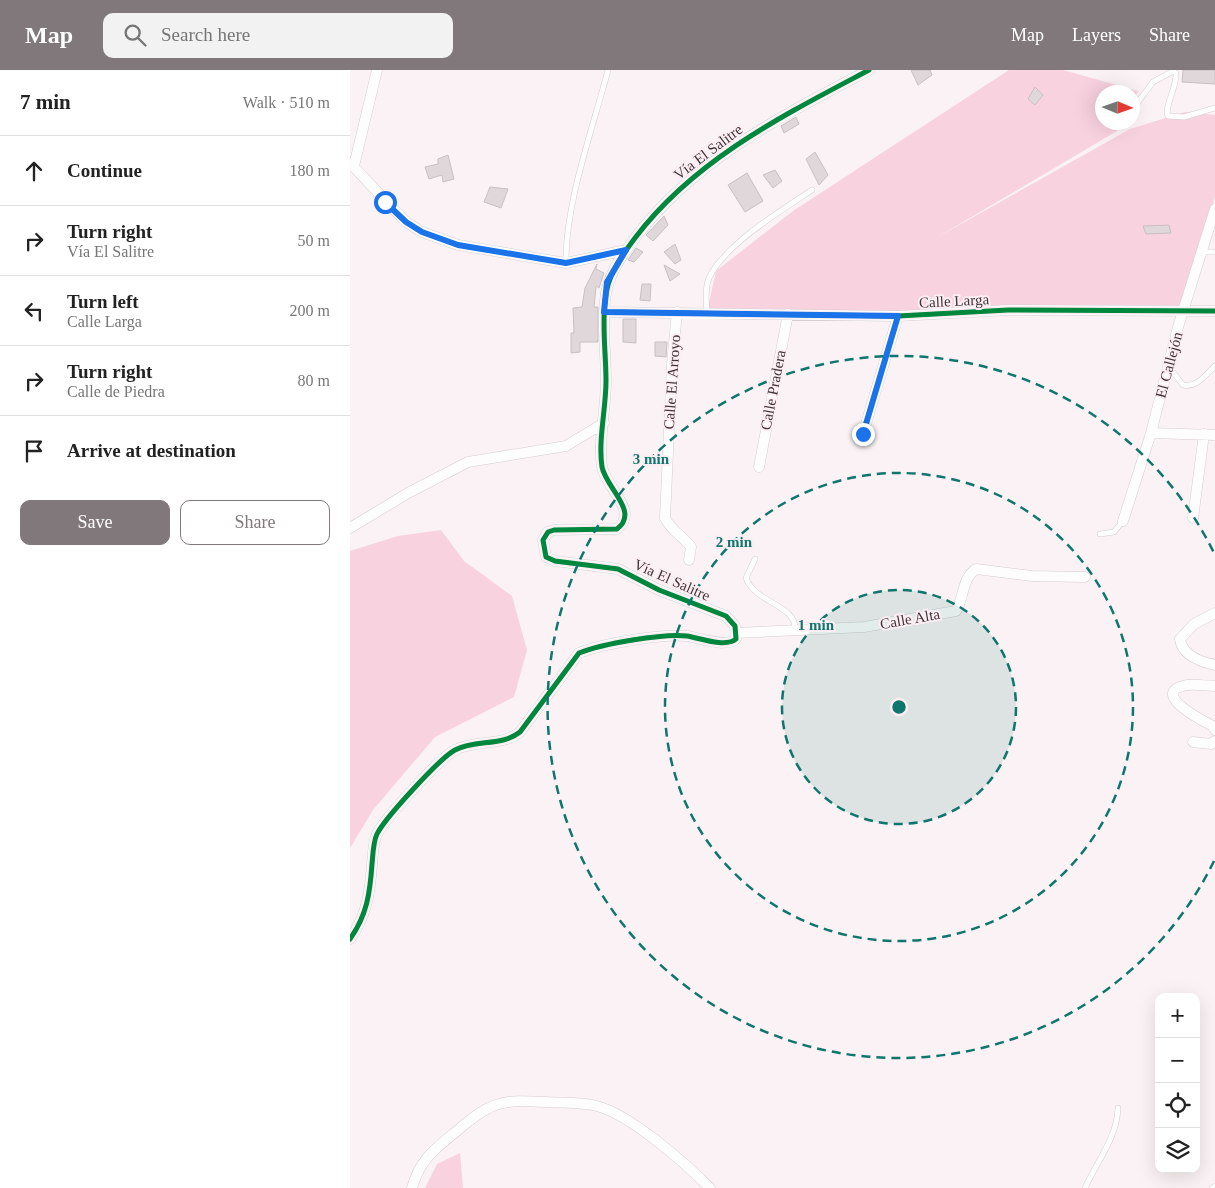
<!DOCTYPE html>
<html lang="en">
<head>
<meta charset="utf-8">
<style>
  body { margin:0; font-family:Georgia,serif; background:#f2f2f2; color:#222 }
  .controls { position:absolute; right:15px; bottom:15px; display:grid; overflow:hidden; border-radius:10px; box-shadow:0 5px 20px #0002 }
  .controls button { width:45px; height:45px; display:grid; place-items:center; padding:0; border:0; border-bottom:1px solid #e0e0e0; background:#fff; color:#222; font:25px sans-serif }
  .compass { position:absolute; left:745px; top:15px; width:45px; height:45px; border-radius:50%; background:#fff; box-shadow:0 5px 20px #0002; rotate:92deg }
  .stop { position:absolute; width:15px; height:15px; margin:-11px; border:4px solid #1a73e8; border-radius:50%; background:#fff }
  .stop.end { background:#1a73e8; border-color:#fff; box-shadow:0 1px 5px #0008 }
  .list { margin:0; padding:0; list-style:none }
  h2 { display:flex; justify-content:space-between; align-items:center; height:65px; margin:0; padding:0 20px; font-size:21px }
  h2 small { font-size:16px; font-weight:400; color:#767676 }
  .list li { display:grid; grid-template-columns:32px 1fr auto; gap:15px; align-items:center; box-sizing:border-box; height:70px; padding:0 20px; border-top:1px solid #e0e0e0 }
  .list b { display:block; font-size:19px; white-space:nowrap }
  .list p { margin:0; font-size:16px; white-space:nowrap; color:#767676 }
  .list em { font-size:16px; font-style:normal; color:#767676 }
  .actions { display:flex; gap:10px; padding:15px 20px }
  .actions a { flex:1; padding:11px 0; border:1px solid #80787a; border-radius:10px; text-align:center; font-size:18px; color:#80787a }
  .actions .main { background:#80787a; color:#fff }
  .icon { flex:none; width:28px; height:28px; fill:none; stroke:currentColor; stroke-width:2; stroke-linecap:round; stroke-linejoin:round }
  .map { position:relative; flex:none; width:865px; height:1118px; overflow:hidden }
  header { display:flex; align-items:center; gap:30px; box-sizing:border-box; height:70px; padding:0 25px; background:#80787a; color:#fff }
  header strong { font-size:24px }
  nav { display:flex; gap:28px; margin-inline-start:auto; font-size:18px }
  .search { width:350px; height:45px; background:#f2f2f2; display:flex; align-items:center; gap:12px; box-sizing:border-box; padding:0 18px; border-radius:10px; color:#767676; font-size:19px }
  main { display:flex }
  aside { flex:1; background:#fff }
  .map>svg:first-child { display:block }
</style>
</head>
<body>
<header>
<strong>Map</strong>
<div class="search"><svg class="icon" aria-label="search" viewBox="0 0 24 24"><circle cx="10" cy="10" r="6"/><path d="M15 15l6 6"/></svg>Search here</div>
<nav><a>Map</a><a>Layers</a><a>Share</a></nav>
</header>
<main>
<aside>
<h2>7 min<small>Walk · 510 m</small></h2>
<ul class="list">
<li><svg class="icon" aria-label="ahead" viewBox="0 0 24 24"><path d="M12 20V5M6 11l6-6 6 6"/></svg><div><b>Continue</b></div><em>180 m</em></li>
<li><svg class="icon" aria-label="right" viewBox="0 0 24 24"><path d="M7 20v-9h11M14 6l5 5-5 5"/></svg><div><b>Turn right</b><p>Vía El Salitre</p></div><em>50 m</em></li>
<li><svg class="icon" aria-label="left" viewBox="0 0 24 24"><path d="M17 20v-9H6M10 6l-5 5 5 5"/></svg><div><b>Turn left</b><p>Calle Larga</p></div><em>200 m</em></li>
<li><svg class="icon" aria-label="right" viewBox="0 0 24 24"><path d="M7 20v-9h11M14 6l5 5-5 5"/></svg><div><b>Turn right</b><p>Calle de Piedra</p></div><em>80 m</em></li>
<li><svg class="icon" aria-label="arrive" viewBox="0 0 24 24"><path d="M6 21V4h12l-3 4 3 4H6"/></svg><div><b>Arrive at destination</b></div></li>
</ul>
<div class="actions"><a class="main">Save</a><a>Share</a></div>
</aside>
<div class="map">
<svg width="865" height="1118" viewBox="0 0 865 1118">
  <rect width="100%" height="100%" fill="#faf2f4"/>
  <path fill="#f9d2e0" d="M659,0H713L788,21L783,31L782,22H752V52L772,53L767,61L586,168L780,59L835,42L865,45V126L835,241L357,242L366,201L443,141Z
    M91,460L114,491L162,526L177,580L164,627L85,667L23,740L0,778V481L48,466Z
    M110,1083L113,1118H75L87,1094Z"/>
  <path fill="#e0d7da" stroke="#c8c0c2" d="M561,0H580L582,5L568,15Z
    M833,0H865V14L832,12Z
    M685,17L693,25L685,35L678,29Z
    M446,47L449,54L434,63L431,56Z
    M465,82L478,105L469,115L456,89Z
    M98,85L104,109L93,112L92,105L79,109L75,97L88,94V89Z
    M425,100L432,111L423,118L413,105Z
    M397,103L413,131L395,142L378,115Z
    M140,117L158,119L151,138L134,132Z
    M314,146L318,155L303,171L296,165Z
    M819,155L821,163L796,164L793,156Z
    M325,174L331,190L325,194L314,182Z
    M286,178L293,182L284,192L278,190Z
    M247,194L246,199L254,203L249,218L246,216L244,237H248V272H230V282L221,283V263H224L223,238L232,237L235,218Z
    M314,195L330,204L320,211Z
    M292,214H301L300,231L290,230Z
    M273,249H286V273L273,272Z
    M305,272H317L316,287L305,286Z"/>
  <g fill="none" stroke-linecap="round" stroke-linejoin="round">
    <g stroke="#d5cdcf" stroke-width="6">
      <path id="service" d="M782,40L803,12L823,1L826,3C827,17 814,37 818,46L834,47L865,38
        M772,55L774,52
        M853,182H865
        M216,193C215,134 243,58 258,0
        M357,242C356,232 355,217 359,208C374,175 432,140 462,120
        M819,297L833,315C847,318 855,305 865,296
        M750,464L764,462L773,451
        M405,489L396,508C405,533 446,535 445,559
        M735,1118C747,1091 767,1068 768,1038
        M862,1118L865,1116"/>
    </g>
    <g stroke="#d5cdcf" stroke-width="11">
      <path id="minor" d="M0,93L56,152L72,162L108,175L216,193L276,180
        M4,96L27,0
        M254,242L548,246L658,240L865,241
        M327,242L322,294L315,448C322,462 331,464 341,477L339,490
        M801,363L865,365
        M513,364L548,246
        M409,397L438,244
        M843,448L854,364
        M773,451L801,363L828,257L865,139
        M0,458L58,423L118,392L216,376L254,353
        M865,543L844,554L830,569C832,585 851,592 865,595
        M386,563L514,557L606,541C614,528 612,508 626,499L682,506L735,507
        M865,616C855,616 842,613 833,616C801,625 855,652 863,656L865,660
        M843,672L861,674L865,671
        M0,869C17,845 20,823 22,794C23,785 23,772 27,764C35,748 90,688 105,680C126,669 151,677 170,662L229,583C251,574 314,563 337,566C349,568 376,578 386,569L385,556L376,546L309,520L268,499L205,491L196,487L193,470L198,462L204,460L267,459C290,442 256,418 252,397C248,370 256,339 256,311C256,284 252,258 255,231C257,206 270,188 285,168C345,89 434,45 519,0
        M62,1118C70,1089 85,1079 108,1060C143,1030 152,1030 197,1032C213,1033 231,1032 247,1036C281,1045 335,1093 360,1118"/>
    </g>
    <use href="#service" stroke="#fefdfd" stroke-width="5"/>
    <use href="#minor" stroke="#fefdfd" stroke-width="10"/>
    <g stroke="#fdeef3" stroke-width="8">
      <path id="cycleway" d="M254,242L548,246L658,240L865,241
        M0,869C17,845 20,823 22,794C23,785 23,772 27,764C35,748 90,688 105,680C126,669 151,677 170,662L229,583C251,574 314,563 337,566C349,568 376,578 386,569L385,556L376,546L309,520L268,499L205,491L196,487L193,470L198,462L204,460L267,459C290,442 256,418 252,397C248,370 256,339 256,311C256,284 252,258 255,231C257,206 270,188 285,168C345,89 434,45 519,0"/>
    </g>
    <use href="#cycleway" stroke="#00873e" stroke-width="5"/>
  </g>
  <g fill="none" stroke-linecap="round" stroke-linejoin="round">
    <path stroke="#1a73e8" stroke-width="6" d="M35,132L56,152L72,162L108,175L216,193L276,180L257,212L254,242L548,246L513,364"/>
  </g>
  <circle cx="549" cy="637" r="117" fill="#0f766e" fill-opacity=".12"/>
  <g fill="none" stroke="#0f766e" stroke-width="2.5" stroke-dasharray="9 6">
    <circle cx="549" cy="637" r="117"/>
    <circle cx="549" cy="637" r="234"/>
    <path d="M864 791A351 351 0 1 1 864 483"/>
  </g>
  <g text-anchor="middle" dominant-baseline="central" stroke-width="4" stroke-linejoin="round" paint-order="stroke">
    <g font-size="15" fill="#3f3639" stroke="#fdeef3">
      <text transform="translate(358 82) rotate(-37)">Vía El Salitre</text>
      <text transform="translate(604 231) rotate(-3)">Calle Larga</text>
      <text transform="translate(819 295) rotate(-75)">El Callejón</text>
      <text transform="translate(322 312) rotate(-86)">Calle El Arroyo</text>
      <text transform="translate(423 320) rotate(-79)">Calle Pradera</text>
      <text transform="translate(322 510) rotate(24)">Vía El Salitre</text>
      <text transform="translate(560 549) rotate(-10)">Calle Alta</text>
    </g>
  </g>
  <circle cx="549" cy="637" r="8" fill="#0f766e" stroke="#fdeef3" stroke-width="2.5"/>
  <g font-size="15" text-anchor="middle" font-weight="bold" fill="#0f766e" stroke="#fdeef3" stroke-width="4" stroke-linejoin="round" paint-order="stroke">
    <text x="301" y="394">3 min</text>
    <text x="384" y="477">2 min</text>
    <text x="466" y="560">1 min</text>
  </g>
</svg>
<div class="controls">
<button>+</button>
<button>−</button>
<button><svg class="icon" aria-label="locate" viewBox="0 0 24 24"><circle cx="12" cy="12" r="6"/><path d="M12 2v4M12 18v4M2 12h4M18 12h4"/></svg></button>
<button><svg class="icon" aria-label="layers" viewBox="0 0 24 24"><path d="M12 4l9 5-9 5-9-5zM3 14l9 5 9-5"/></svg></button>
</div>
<svg class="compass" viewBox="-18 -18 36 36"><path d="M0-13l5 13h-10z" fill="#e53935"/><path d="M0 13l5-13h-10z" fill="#767676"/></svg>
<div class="stop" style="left:35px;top:132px"></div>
<div class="stop end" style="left:513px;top:364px"></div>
</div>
</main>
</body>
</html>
